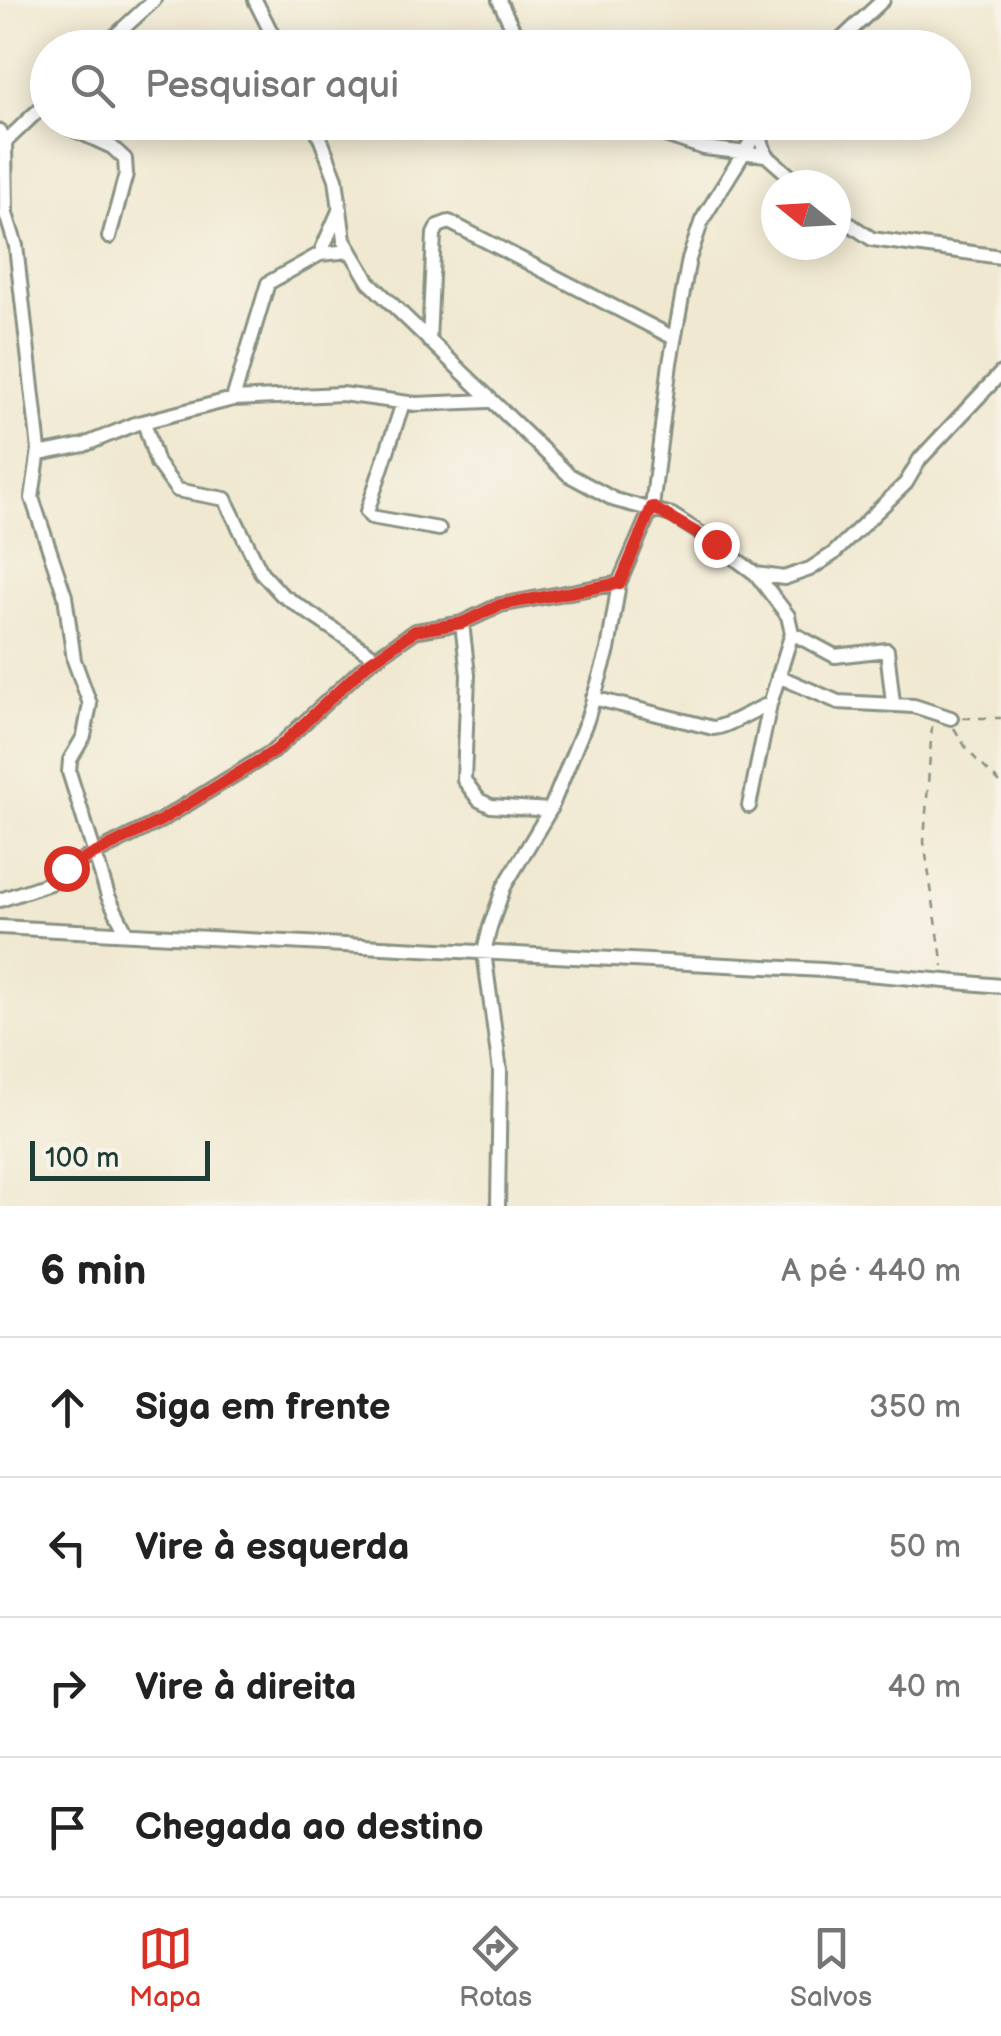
<!DOCTYPE html>
<html lang="pt">
<head>
<meta charset="utf-8">
<style>
  body { margin:0; font-family:"Balsamiq Sans",sans-serif; background:#f2f2f2; color:#222 }
  .compass { position:absolute; left:761px; top:170px; width:90px; height:90px; border-radius:50%; background:#fff; box-shadow:0 5px 25px #0003; rotate:288deg }
  .scale { position:absolute; left:30px; bottom:25px; width:180px; box-sizing:border-box; padding-left:10px; border:5px solid #1f3d34; border-top:0; font-size:28px; line-height:35px; white-space:nowrap; color:#1f3d34; -webkit-text-stroke:8px #f7f3e8; paint-order:stroke }
  .stop { position:absolute; width:30px; height:30px; margin:-22px; border:8px solid #d93025; border-radius:50%; background:#fff }
  .stop.end { background:#d93025; border-color:#fff; box-shadow:0 2px 10px #0008 }
  .list { margin:0; padding:0; list-style:none }
  h2 { display:flex; justify-content:space-between; align-items:center; height:130px; margin:0; padding:0 40px; font-size:42px }
  h2 small { font-size:32px; font-weight:400; color:#767676 }
  .list li { display:grid; grid-template-columns:65px 1fr auto; gap:30px; align-items:center; box-sizing:border-box; height:140px; padding:0 40px; border-top:2px solid #e0e0e0 }
  .list b { display:block; font-size:38px; white-space:nowrap }
  .list em { font-size:32px; font-style:normal; color:#767676 }
  .icon { flex:none; width:55px; height:55px; fill:none; stroke:currentColor; stroke-width:2; stroke-linecap:round; stroke-linejoin:round }
  .map { position:relative; flex:none; width:1001px; height:1206px; overflow:hidden }
  .search { position:absolute; background:#fff; box-shadow:0 5px 25px #0003; left:30px; right:30px; top:30px; height:110px; display:flex; align-items:center; gap:25px; box-sizing:border-box; padding:0 35px; border-radius:55px; color:#767676; font-size:38px }
  .sheet { height:690px; background:#fff }
  nav { display:flex; justify-content:space-around; align-items:center; box-sizing:border-box; height:140px; border-top:2px solid #e0e0e0; background:#fff; font-size:28px; color:#767676 }
  nav a { display:grid; justify-items:center; gap:5px }
  nav .on { color:#d93025 }
  .map>svg:first-child { display:block }
</style>
</head>
<body>
<div class="map">
<svg width="1001" height="1206" viewBox="0 0 1001 1206">
  <rect width="100%" height="100%" fill="#f7f3e8"/>
  <filter id="ink" filterUnits="userSpaceOnUse"><feTurbulence type="fractalNoise" baseFrequency=".01" numOctaves="2"/><feDisplacementMap in="SourceGraphic" scale="20" xChannelSelector="R" yChannelSelector="G"/><feConvolveMatrix kernelMatrix="1 2 1 2 8 2 1 2 1" color-interpolation-filters="sRGB"/></filter>
  <filter id="wash" filterUnits="userSpaceOnUse"><feTurbulence type="fractalNoise" baseFrequency=".0048" numOctaves="4" result="noise"/><feDisplacementMap in="SourceGraphic" scale="40" xChannelSelector="R" yChannelSelector="G"/><feGaussianBlur stdDeviation="2.25" result="paint"/><feColorMatrix in="noise" values="0 0 0 0 0 0 0 0 0 0 0 0 0 0 0 0 0 1.4 0 .05"/><feComposite in="paint" operator="in"/></filter>
  <g filter="url(#wash)">
    <rect width="100%" height="100%" fill="#f0e8d0"/>
  </g>
  <g filter="url(#ink)">
    <g fill="none" stroke-linecap="round" stroke-linejoin="round">
      <g stroke="#889282" stroke-width="18">
        <path id="minor" d="M255,0L279,48
          M499,0L522,48
          M102,48L154,0
          M832,48L883,0
          M58,122L112,147L125,159L126,174L109,237
          M314,122L336,179L344,240L369,282L569,475L615,500L672,515L706,537L756,574L788,616L792,633L770,704L749,806
          M626,122L704,148L766,155
          M0,131L5,142L6,214L16,246L39,450L32,498L65,596L74,660L90,704L84,736L70,760L69,772L108,896L125,930
          M758,131L766,155L800,185
          M2,145L48,101
          M836,215L872,239L1001,257
          M320,254L339,211
          M429,341L434,234L438,226L449,222L674,338
          M233,399L268,283L320,254L350,251
          M403,403L367,512L371,517L439,529
          M144,422L157,463L177,490L225,499L261,572L281,594L376,658
          M39,454L84,445L135,424L233,399L342,394L416,404L488,401
          M756,574L784,578L810,569L833,554L906,483L920,459L1001,373
          M462,623L468,675L464,780L479,800L491,806L550,810
          M792,633L835,656L887,650L893,703
          M778,676L838,702L914,706L951,718
          M593,698L713,728C728,727 752,710 770,704
          M0,900L50,883L66,868L160,821L275,750L367,664L415,631L462,623L500,605L619,583
          M0,927L823,970L1001,986
          M498,1206L500,1071L484,952L490,927L504,887L550,810L587,720L608,650L619,583L652,507L670,363L689,259L702,220L763,122"/>
      </g>
      <path stroke="#889282" stroke-width="2.5" stroke-dasharray="8 8" stroke-linecap="butt" d="M963,718H1001
        M932,726L924,842L943,966
        M954,728L968,751L1001,784"/>
      <use href="#minor" stroke="#fff" stroke-width="12"/>
    </g>
  </g>
  <g fill="none" stroke-linecap="round" stroke-linejoin="round" filter="url(#ink)">
    <path stroke="#d93025" stroke-width="12" d="M66,868L160,821L276,750L367,664L415,631L462,623L500,605L620,583L652,507L716,544"/>
  </g>
</svg>
<svg class="compass" viewBox="-18 -18 36 36"><path d="M0-13l5 13h-10z" fill="#e53935"/><path d="M0 13l5-13h-10z" fill="#767676"/></svg>
<div class="scale">100 m</div>
<div class="stop" style="left:66px;top:868px"></div>
<div class="stop end" style="left:716px;top:544px"></div>
<div class="search"><svg class="icon" aria-label="search" viewBox="0 0 24 24"><circle cx="10" cy="10" r="6"/><path d="M15 15l6 6"/></svg>Pesquisar aqui</div>
</div>
<section class="sheet">
<h2>6 min<small>A pé · 440 m</small></h2>
<ul class="list">
<li><svg class="icon" aria-label="ahead" viewBox="0 0 24 24"><path d="M12 20V5M6 11l6-6 6 6"/></svg><div><b>Siga em frente</b></div><em>350 m</em></li>
<li><svg class="icon" aria-label="left" viewBox="0 0 24 24"><path d="M17 20v-9H6M10 6l-5 5 5 5"/></svg><div><b>Vire à esquerda</b></div><em>50 m</em></li>
<li><svg class="icon" aria-label="right" viewBox="0 0 24 24"><path d="M7 20v-9h11M14 6l5 5-5 5"/></svg><div><b>Vire à direita</b></div><em>40 m</em></li>
<li><svg class="icon" aria-label="arrive" viewBox="0 0 24 24"><path d="M6 21V4h12l-3 4 3 4H6"/></svg><div><b>Chegada ao destino</b></div></li>
</ul>
</section>
<nav>
<a class="on"><svg class="icon" aria-label="map" viewBox="0 0 24 24"><path d="M3 6l6-2 6 2 6-2v14l-6 2-6-2-6 2zM9 4v14M15 6v14"/></svg>Mapa</a>
<a><svg class="icon" aria-label="directions" viewBox="0 0 24 24"><path d="M12 3l9 9-9 9-9-9zM9 14v-3h6M13 9l2 2-2 2"/></svg>Rotas</a>
<a><svg class="icon" aria-label="saved" viewBox="0 0 24 24"><path d="M7 4h10v16l-5-4-5 4z"/></svg>Salvos</a>
</nav>
</body>
</html>
